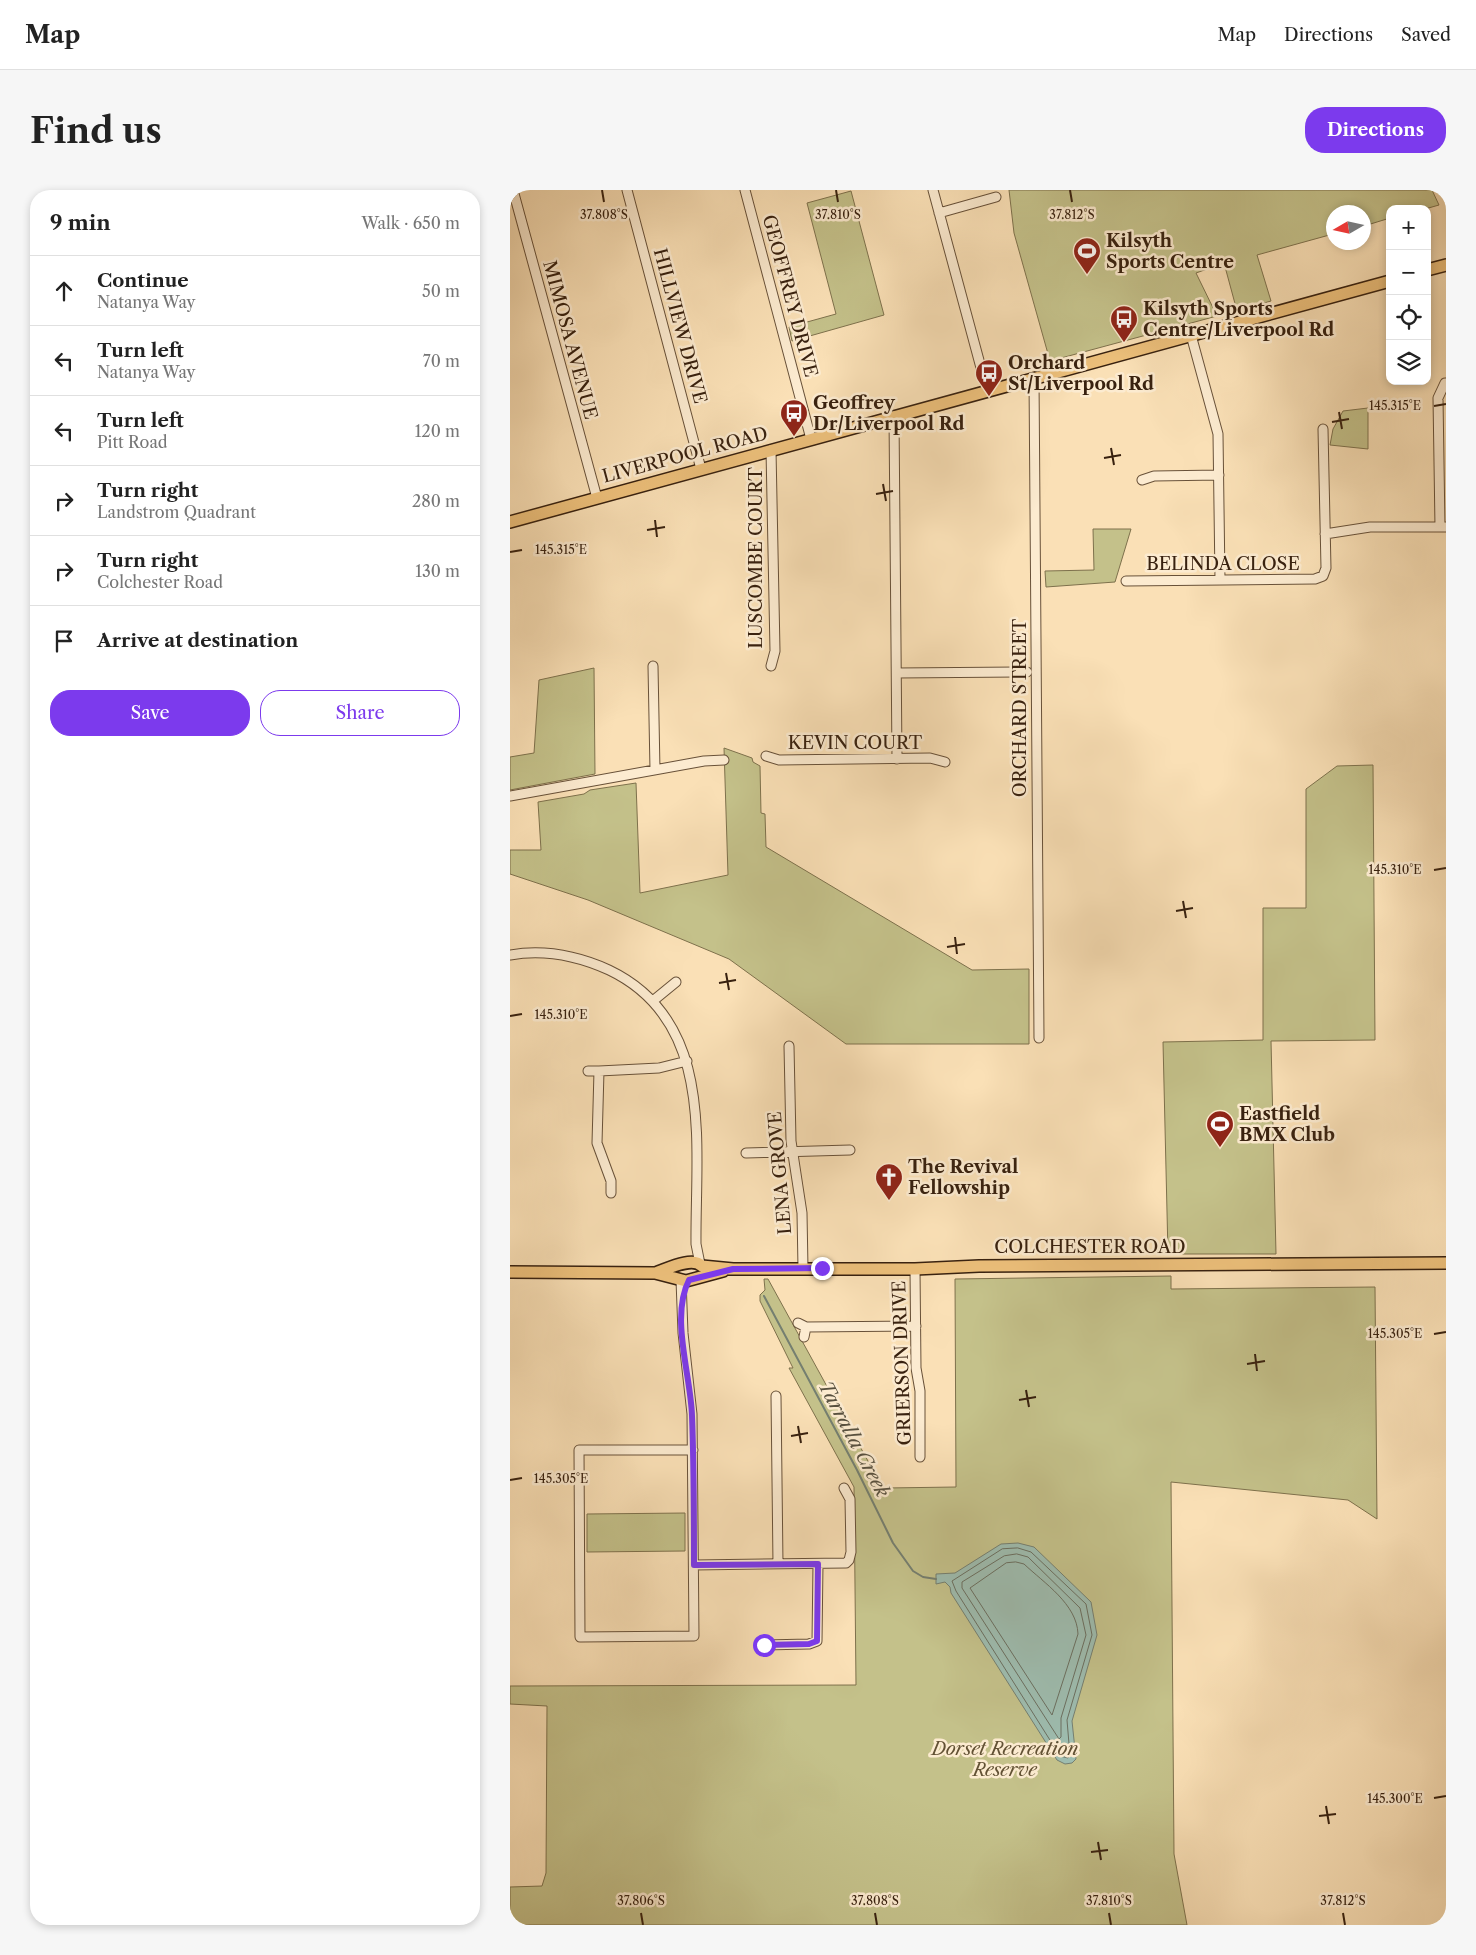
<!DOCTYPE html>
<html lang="en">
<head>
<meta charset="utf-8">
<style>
  body { margin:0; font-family:"Libre Caslon Text",serif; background:#f6f6f6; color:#222 }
  .controls { position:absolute; right:15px; top:15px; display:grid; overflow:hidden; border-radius:10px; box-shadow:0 2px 8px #0003 }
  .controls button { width:45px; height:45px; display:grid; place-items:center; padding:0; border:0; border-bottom:1px solid #e0e0e0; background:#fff; color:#222; font:25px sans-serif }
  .compass { position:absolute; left:816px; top:15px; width:45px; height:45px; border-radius:50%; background:#fff; box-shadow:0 2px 8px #0003; rotate:261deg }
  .stop { position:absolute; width:15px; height:15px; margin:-11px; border:4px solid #7c3aed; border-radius:50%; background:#fff }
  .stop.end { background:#7c3aed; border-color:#fff; box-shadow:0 1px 5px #0008 }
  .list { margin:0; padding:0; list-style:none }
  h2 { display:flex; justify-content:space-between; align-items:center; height:65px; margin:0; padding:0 20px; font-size:21px }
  h2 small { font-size:16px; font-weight:400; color:#767676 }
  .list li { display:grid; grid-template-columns:32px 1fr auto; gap:15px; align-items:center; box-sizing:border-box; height:70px; padding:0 20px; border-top:1px solid #e0e0e0 }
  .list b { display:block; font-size:19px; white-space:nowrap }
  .list p { margin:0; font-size:16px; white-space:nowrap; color:#767676 }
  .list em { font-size:16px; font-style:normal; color:#767676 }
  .actions { display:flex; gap:10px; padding:15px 20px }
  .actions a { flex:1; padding:11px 0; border:1px solid #7c3aed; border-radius:20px; text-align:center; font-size:18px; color:#7c3aed }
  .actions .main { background:#7c3aed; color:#fff }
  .icon { flex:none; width:28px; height:28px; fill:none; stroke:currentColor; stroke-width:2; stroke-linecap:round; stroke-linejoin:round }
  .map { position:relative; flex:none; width:936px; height:1735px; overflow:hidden; border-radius:20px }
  header { display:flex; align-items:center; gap:30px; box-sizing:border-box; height:70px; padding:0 25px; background:#fff; border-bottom:1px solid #e0e0e0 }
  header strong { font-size:24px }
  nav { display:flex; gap:28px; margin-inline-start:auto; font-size:18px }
  .intro { display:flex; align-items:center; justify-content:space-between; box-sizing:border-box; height:120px; padding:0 30px }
  h1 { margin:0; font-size:35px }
  .button { padding:12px 22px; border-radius:20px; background:#7c3aed; color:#fff; font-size:18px; font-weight:700 }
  main { display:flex; gap:30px; padding:0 30px }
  aside { flex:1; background:#fff; border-radius:20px; box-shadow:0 2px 8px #0003 }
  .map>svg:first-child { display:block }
</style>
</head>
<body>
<header>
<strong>Map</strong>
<nav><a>Map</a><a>Directions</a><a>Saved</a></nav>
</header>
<div class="intro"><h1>Find us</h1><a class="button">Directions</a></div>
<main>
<aside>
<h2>9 min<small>Walk · 650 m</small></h2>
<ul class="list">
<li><svg class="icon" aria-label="ahead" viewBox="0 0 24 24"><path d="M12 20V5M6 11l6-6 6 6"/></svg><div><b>Continue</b><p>Natanya Way</p></div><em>50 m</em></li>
<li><svg class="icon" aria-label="left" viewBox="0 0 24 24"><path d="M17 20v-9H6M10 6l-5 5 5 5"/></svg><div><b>Turn left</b><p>Natanya Way</p></div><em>70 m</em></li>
<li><svg class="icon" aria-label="left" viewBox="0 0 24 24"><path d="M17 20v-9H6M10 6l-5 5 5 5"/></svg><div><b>Turn left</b><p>Pitt Road</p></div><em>120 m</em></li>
<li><svg class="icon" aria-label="right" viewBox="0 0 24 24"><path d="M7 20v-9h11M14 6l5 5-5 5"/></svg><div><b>Turn right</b><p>Landstrom Quadrant</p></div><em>280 m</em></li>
<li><svg class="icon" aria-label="right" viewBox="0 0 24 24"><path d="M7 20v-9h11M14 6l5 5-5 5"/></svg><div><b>Turn right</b><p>Colchester Road</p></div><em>130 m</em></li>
<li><svg class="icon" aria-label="arrive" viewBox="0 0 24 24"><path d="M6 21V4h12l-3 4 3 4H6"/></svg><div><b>Arrive at destination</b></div></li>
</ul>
<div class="actions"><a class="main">Save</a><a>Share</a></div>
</aside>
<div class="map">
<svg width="936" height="1735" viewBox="0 0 936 1735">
  <rect width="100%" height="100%" fill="#fae0b6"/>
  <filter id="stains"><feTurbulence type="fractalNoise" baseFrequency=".004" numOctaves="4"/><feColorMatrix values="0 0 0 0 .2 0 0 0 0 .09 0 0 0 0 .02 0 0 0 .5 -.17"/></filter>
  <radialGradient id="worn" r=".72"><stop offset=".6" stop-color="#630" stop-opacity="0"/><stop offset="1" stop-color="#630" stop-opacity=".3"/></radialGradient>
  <path fill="#c4c18a" stroke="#7e714c" d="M499,0H922L929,15L915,19H880V28L854,36V22H824L823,44L747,65L761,111L727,121L714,73L686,83L707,126L540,171L504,43Z
    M341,1L374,125L282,151L279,137L326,124L297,13Z
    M858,218V259L820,255L823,239L833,221Z
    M583,339H621L605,392L536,397L535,381L584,380Z
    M84,478L85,584L0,600V567L24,563L29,490Z
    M214,558L242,568L243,572L250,576L251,623L255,624L256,657L462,780L519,779V854H336L219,769L78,710L0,684V660H31L28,612L74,604L80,600L126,593L130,703L218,685Z
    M863,575L865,850L761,851L766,1064H658L653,852L753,850V718H796V599L827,576Z
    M661,1086V1099L865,1097L867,1329L838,1310L661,1292L664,1664L677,1735H0V1697L32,1696L36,1683L37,1516L0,1514V1496L346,1495L344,1297L279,1178H283L250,1111V1105L255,1100L254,1089H258L364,1282L370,1294L376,1298L446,1297L445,1089Z
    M175,1323V1361L77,1362V1324Z"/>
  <path fill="#9ebdb0" stroke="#757f70" d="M508,1353L524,1357L581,1412L587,1445L562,1531L566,1569L562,1573L555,1574L547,1570L441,1403L440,1397L435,1392L426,1394V1384L445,1383L491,1354Z"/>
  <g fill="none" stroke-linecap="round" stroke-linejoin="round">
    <path stroke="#6b6f60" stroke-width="1" d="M508,1358L521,1362L576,1414L582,1445L557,1530L560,1566L558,1568L550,1566L446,1401L442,1391L492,1359Z
      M507,1364L518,1367L570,1418L576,1445L551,1528V1547L549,1549L452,1398V1392L494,1366Z
      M506,1372L514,1374C534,1393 567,1414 568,1444L542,1525L460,1398L496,1373Z"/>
    <path stroke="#757f70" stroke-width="2" d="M254,1106L347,1280L383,1353L403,1381L413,1387L426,1389"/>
    <g stroke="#685139" stroke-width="11">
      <path id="minor" d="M3,0L87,308
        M117,0L191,279
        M235,0L301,249
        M423,0L477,200
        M429,23L486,7
        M681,145L708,244L710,390
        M524,188L529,848
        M384,226L387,569
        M632,290L644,286L709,285
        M930,337L928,208L935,193
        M815,344L860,337H935
        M616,391L805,389L813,386L816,378L813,239
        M143,476L145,580
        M261,476L265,461L261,260
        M387,483L517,482
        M256,566L269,570L420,568L435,572
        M0,606L194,571L214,570
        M0,765C34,759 68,766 99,780C206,831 185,956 186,1054L190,1074
        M144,810L166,792
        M279,856L281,951L292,1023L293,1078
        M78,881H89
        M236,963L340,960
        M101,1003V991L87,953L89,881L149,878L177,871
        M405,1079L406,1178L410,1201V1267
        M171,1090L173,1143L182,1224L184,1446L70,1447L69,1260H183
        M288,1133L296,1137L294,1147
        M296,1137L406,1136
        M266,1206L268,1374
        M184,1375L336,1373L339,1370L341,1362L340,1309L334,1298
        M254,1455L299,1454L307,1451L308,1374"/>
    </g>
    <g stroke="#38210f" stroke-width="14">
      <path id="major" d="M917,80L936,75
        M0,332L880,91
        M192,1076L223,1079H405L469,1076L936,1073
        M0,1082L145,1083L176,1091L213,1081
        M145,1083C157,1079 182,1066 192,1076"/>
    </g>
    <use href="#minor" stroke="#fcebd0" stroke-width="9"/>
    <use href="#major" stroke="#edc07b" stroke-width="11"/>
  </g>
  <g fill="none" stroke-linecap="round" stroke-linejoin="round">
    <path stroke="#7c3aed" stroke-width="6" d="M254,1455L299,1454L307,1451L308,1374L184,1375C184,1325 184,1276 182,1226C181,1186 160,1127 179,1090L223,1079L312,1078"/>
  </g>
  <path fill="none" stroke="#38210f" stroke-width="2" d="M92,0L94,12M326,0L328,12M560,0L562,12M924,216L936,214M829,222L832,239M822,232L839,229M601,258L604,275M594,268L611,265M373,294L376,311M366,304L383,301M145,330L147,347M137,340L155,337M0,362L12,360M924,680L936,678M673,711L676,728M666,721L683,718M445,747L447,764M437,757L455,754M216,783L219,800M209,793L226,790M0,826L12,824M924,1144L936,1142M745,1164L747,1181M737,1174L755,1171M516,1200L519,1217M509,1210L526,1207M288,1236L291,1253M281,1246L298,1243M0,1290L12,1288M924,1608L936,1606M816,1616L819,1634M809,1626L826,1624M588,1652L591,1670M581,1662L598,1660M131,1723L133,1735M365,1723L367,1735M599,1723L601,1735M833,1723L835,1735"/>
  <defs>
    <g id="stadium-pin" transform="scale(1.4375)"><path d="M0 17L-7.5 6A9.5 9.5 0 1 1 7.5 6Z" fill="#8f2418" stroke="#fcebd0"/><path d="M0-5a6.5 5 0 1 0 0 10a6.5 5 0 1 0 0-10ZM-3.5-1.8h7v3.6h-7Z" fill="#fff"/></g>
    <g id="bus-pin" transform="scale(1.4375)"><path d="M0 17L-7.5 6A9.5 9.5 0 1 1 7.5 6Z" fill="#8f2418" stroke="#fcebd0"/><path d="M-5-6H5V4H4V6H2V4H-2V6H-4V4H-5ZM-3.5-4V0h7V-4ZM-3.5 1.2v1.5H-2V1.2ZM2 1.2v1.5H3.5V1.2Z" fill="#fff"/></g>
    <g id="church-pin" transform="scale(1.4375)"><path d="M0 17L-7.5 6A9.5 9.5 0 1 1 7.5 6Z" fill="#8f2418" stroke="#fcebd0"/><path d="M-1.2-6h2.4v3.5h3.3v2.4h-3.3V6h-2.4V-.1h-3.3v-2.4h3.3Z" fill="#fff"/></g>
  </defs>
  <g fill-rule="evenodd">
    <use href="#stadium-pin" x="577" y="61"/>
    <use href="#bus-pin" x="614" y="129"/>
    <use href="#bus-pin" x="479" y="183"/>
    <use href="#bus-pin" x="284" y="223"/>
    <use href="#stadium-pin" x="710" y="934"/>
    <use href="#church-pin" x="379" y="987"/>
  </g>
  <g text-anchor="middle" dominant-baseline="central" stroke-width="5" stroke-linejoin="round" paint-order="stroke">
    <g font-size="18" font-weight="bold" fill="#38210f" stroke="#fcebd0" text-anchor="start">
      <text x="596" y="51">Kilsyth<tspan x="596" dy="21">Sports Centre</tspan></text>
      <text x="633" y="119">Kilsyth Sports<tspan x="633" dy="21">Centre/Liverpool Rd</tspan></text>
      <text x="498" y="173">Orchard<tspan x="498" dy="21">St/Liverpool Rd</tspan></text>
      <text x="303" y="213">Geoffrey<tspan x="303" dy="21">Dr/Liverpool Rd</tspan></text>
      <text x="729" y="924">Eastfield<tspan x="729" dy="21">BMX Club</tspan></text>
      <text x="398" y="977">The Revival<tspan x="398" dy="21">Fellowship</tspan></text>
    </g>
    <g font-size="18" fill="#38210f" stroke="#fcebd0">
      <text transform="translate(280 106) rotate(75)">GEOFFREY DRIVE</text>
      <text transform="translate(170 136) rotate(75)">HILLVIEW DRIVE</text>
      <text transform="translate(60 150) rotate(75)">MIMOSA AVENUE</text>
      <text transform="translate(175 265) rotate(-15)">LIVERPOOL ROAD</text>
      <text transform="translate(246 368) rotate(-90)">LUSCOMBE COURT</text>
      <text x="713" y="374">BELINDA CLOSE</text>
      <text transform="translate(510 518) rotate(-90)">ORCHARD STREET</text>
      <text x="345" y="553">KEVIN COURT</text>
      <text transform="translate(270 983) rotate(-95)">LENA GROVE</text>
      <text x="580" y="1057">COLCHESTER ROAD</text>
      <text transform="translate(392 1173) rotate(-92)">GRIERSON DRIVE</text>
    </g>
    <g font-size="18" font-style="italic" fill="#625134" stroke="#fcebd0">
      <text x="495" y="1559">Dorset Recreation<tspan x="495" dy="21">Reserve</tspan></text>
    </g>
    <g font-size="19" font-style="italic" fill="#57503f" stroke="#fcebd0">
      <text transform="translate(344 1249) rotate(62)">Tarralla Creek</text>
    </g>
  </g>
  <g font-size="12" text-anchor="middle" fill="#38210f" stroke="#fcebd0" stroke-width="5" stroke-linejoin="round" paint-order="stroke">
    <text x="94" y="29">37.808°S</text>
    <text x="328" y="29">37.810°S</text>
    <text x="562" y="29">37.812°S</text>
    <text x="885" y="220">145.315°E</text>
    <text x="51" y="364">145.315°E</text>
    <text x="885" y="684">145.310°E</text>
    <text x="51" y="829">145.310°E</text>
    <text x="885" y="1148">145.305°E</text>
    <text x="51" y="1293">145.305°E</text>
    <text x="885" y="1613">145.300°E</text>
    <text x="131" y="1715">37.806°S</text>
    <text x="365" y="1715">37.808°S</text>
    <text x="599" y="1715">37.810°S</text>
    <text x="833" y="1715">37.812°S</text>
  </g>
  <rect width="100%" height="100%" filter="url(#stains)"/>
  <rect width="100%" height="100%" fill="url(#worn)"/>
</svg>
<div class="controls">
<button>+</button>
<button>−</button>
<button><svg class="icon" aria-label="locate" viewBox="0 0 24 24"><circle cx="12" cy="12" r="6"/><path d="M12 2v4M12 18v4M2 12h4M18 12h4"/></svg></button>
<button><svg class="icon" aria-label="layers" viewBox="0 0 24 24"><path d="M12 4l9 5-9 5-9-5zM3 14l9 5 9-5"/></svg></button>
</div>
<svg class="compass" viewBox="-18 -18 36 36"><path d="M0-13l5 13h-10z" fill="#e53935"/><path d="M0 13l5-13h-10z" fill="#767676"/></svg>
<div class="stop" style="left:254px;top:1455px"></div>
<div class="stop end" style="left:312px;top:1078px"></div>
</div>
</main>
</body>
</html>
